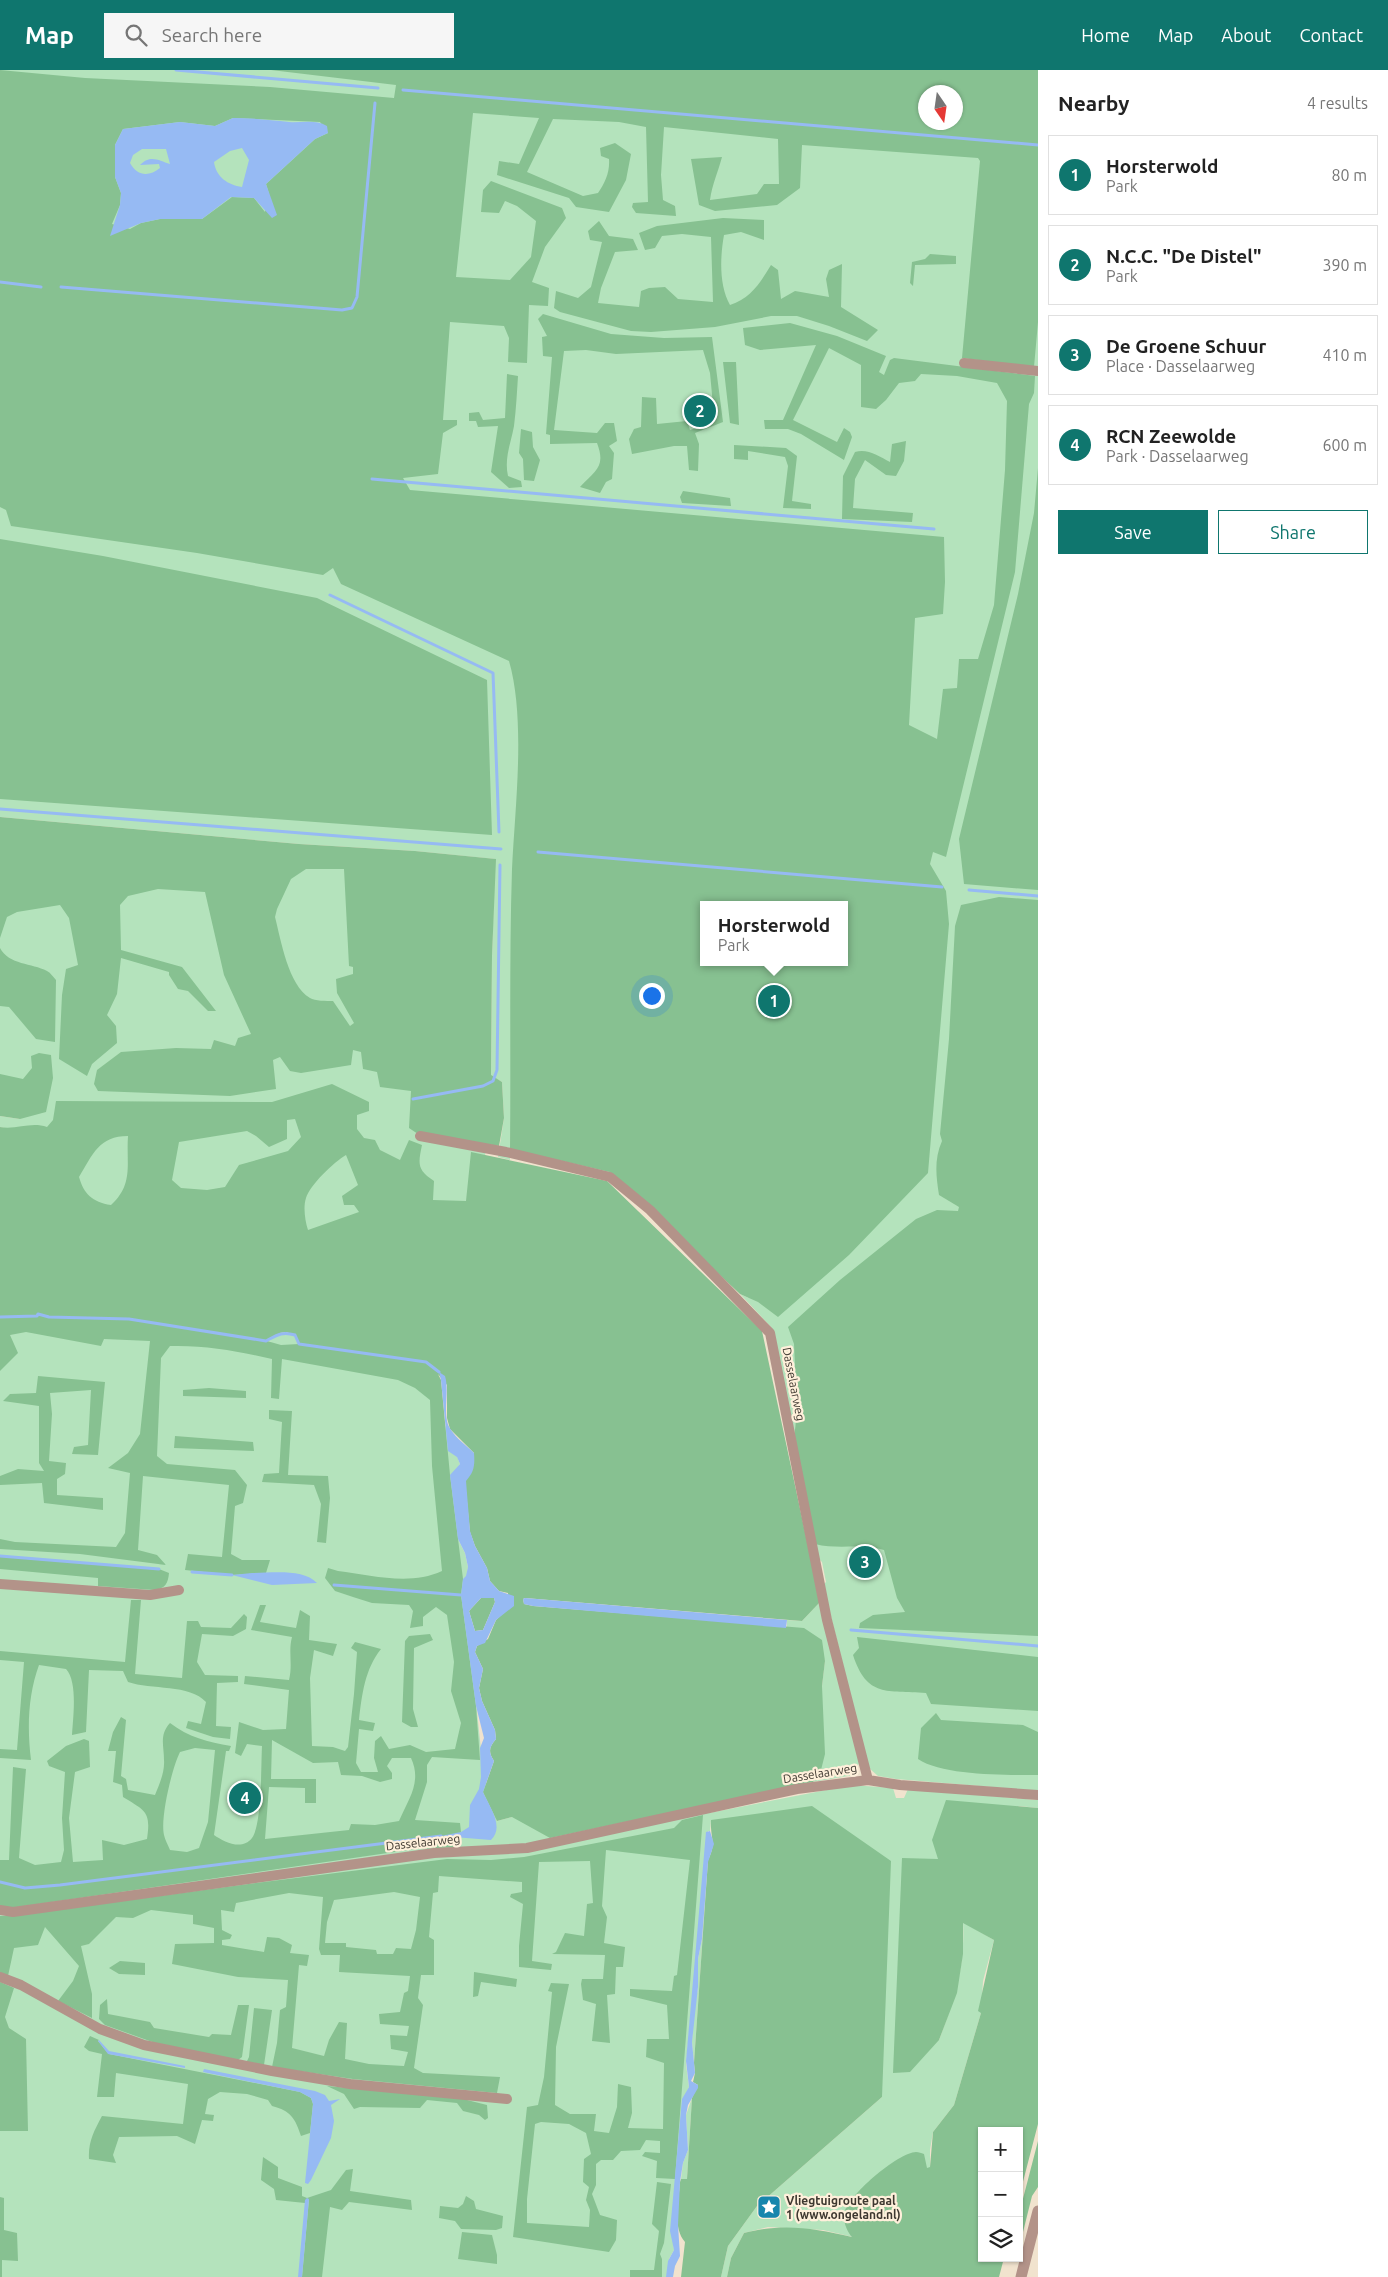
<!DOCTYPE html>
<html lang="en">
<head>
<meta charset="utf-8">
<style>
  body { margin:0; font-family:Ubuntu,sans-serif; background:#f6f6f6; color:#222 }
  .controls { position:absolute; right:15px; bottom:15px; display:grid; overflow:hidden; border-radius:0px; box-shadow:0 1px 4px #0004 }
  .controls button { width:45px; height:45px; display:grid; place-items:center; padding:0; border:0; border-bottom:1px solid #e0e0e0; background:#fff; color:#222; font:25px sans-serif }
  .compass { position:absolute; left:918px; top:15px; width:45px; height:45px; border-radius:50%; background:#fff; box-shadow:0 1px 4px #0004; rotate:167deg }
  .you { position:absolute; left:651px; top:925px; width:18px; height:18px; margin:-12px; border:4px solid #fff; border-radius:50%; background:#1a73e8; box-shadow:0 0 0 8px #1a73e833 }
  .badge { display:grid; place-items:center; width:32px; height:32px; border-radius:50%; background:#0f766e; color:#fff; font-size:16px; font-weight:700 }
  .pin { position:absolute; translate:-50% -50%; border:2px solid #fff; box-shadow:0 1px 5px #0006 }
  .popup { position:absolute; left:700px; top:831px; width:148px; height:65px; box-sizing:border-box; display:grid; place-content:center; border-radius:0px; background:#fff; filter:drop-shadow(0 1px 4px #0005); font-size:16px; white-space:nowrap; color:#767676 }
  .popup b { font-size:19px; color:#222 }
  .popup::after { content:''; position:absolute; left:50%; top:100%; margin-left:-10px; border:10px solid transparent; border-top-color:#fff }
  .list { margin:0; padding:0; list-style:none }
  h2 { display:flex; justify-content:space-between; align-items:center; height:65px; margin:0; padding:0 20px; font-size:21px }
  h2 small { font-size:16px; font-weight:400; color:#767676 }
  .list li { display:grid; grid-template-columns:32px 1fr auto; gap:15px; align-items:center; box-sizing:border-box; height:80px; margin:0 10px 10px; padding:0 10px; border:1px solid #e0e0e0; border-radius:0px }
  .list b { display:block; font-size:19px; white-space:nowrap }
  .list p { margin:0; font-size:16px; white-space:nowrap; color:#767676 }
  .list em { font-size:16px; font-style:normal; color:#767676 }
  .actions { display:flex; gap:10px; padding:15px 20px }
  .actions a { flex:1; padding:11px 0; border:1px solid #0f766e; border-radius:0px; text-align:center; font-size:18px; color:#0f766e }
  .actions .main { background:#0f766e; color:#fff }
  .icon { flex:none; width:28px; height:28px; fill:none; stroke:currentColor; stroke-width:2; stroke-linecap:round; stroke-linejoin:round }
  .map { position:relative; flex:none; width:1038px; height:2207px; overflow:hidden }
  header { display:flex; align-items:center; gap:30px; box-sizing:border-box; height:70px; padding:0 25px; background:#0f766e; color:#fff }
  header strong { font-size:24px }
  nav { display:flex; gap:28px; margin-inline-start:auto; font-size:18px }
  .search { width:350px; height:45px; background:#f6f6f6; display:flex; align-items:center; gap:12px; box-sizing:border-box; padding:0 18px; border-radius:0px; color:#767676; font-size:19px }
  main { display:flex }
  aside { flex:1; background:#fff }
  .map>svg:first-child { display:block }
</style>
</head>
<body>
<header>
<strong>Map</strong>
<div class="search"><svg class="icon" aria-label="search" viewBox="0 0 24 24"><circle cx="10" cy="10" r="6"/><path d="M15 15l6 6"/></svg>Search here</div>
<nav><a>Home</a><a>Map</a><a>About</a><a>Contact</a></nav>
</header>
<main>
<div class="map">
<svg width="1038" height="2207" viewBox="0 0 1038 2207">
  <rect width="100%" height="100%" fill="#f1e3ce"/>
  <path fill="#b4e3bc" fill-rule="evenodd" d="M0,0H1038V1721L896,1709L878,1706L869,1698L823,1515L826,1512L822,1492L817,1487L797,1344L794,1369L771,1257L740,1224L749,1228L602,1104L511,1078L510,1060V1090L498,1087L504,1048L502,1012L491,1006L492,886L495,789L415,781L299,774L0,747ZM926,22H956V52H926ZM704,835H844V892H704Z
    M354,784L489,1061L483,1098L465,1182L61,1137L9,1059L0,1057V1046L20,1049L0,1020V821Z
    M0,1248L272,1272L266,1271C277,1265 282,1261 295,1265L299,1274L293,1276L422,1296L460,1394L455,1401L459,1471L465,1483L468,1497L465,1526L484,1709L498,1754L497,1751L512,1747L709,1743L852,1715L893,1718L896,1728H904L908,1719L1038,1730V1738L1019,1736L939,1789V1970C955,1928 965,1898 963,1852L994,1870L983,1911L981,1943L954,2035L933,2062L930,2080V2098L927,2099L853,2167L823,2160L768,2157L744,2163L731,2188L727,2207H721L728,2176L757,2136L882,2027L711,1750L710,1761H708L686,1994L689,2017L686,2024L673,2167L674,2180L669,2189L668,2207H0Z
    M820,1532L860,1691L854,1705L813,1712L820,1704L822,1616L825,1590L787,1558V1550L802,1551Z
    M708,1790L694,1993L692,1972L693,1950L698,1917V1889L702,1869Z
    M692,2028L687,2109H681L683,2093L688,2080L686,2045Z"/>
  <path fill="#87c191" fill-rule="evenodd" d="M0,0L85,8L270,17L394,28L396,15L271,0H1038V252L1034,297L962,288L980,91L978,88L802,75L800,118L777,135L715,141L699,135L691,89L722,87C718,102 712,115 710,130L757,124L764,114H779L778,69L664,57L661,105L663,130L675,136L676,146L636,143L632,137L633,133L648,132L646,57L619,52L553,49L527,102L583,126L598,123C605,113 610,102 609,89L601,86L600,78L615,73L631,84L626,110L609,142L576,137L569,128L497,105L499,91L519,94L539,48L473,43L456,207L510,210L531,187L536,151L517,136L505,131L499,143L481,142L483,120L491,111L562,138L566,148L545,177L532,212L549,218L548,236L529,235L527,293L508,292L509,268L504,256L450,252L443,350H457V355L443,363L438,404L403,408L410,420L944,467L945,512L943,544L915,548L909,655L937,669L943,619L957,618L959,589H978L994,535L1005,400L1007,331L997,313L957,306L921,304L915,311L899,313L886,330L876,339L861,337V295L829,278L793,350L837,372L844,358L850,362L852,367L844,390L801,364L788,359H765L764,350H783L816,275L760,280L745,275L743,258L790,253L837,266L886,286L879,302L884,305L890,290L894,288L1035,306L1034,323L1029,334L1015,502L946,787L933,782L930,794L946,821L949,854L928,1103L849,1185L778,1247L758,1232L740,1224L610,1102L510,1079C511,985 509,892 512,799C515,736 526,650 509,591L341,514L333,498L323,505L197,483L11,456L6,440L0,437ZM926,22H956V52H926ZM233,48L320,52L328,63L315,69L266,114L269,124L265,142L254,128L232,127L202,149H160L141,153L130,159L112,154L120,135L121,123L115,107V75L123,59L180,52L215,56ZM704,835H844V892H704Z
    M723,148L764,150V170L741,162L724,165C720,187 719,216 730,235C751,228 760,213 771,195L778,200L781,229L795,221L829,227L826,209L829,200L842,194L841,237L878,260L867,271L829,256L797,246H771L715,257L651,262L631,261L560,242L554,238L556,221L578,228L591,217L602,172L590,170L588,161L599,151L609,166L633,169L638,180L615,182L601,218L598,233L639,237L641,221L649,218L665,217L678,229L713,232L711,167L682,164L662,166L655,178L645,180L639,163L657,156Z
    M930,184L956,186V194L915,195L913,216L910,213L912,192L925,189Z
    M543,244L611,264L664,268L712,267L723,352L695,363L699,374L698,401L689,400L687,376H674L632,384L629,369L634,359L641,357L642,327L656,328L657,354L687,351L690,360L705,355L713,335L710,303L703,280L616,284L586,280L564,281L554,360L597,363L605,353H614L617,371L609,376L614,383L612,409L606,412L600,423L580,417C596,400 606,397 597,373L550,374V365L546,364L552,287L543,286L542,267L547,266L538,249Z
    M723,292H736L739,355L730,353Z
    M507,304L518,306C517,322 516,340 514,356C511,373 504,388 508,406L521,411L522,417L509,418L491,402L498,356L478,357L476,351H469V343L479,342L483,350L505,348Z
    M521,359L532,362L533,377L540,390L534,411L524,410L523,389L519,383Z
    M906,371L904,391L896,406L886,405L865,390L855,409L853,438L913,443L912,452L842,449L843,406L855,382C867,378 879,386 890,392L892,374Z
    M734,375L786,378L797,386L792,431L811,434V439L783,438L788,396L785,387L748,381V390L734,389Z
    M1038,398V820L964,814L959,769L1018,524L1034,443Z
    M683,421L730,428L731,436L682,433L680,427Z
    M0,469L103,486L317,528L487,610L492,765L0,729Z
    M0,747L299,774L415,781L496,789L492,886L491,1005L502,1012L504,1048L499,1076L418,1064L409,1058L411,1021L380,1017L377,1002L363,999L361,982L353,980L351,995L301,1003L290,1001L280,987L273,990L276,1019L230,1026L98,1021L94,1014L97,1000L121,982L176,978L211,979L214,970L235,976L238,968L251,964L224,905L205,822L158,819L128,826L120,835L121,880L182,897L216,941H208L188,921L178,919L169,905V902L121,888L117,924L107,945L116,956L117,973L92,994L87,1006L59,989L62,925L66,899L78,895L69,848L60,835L17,842L7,847L0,868ZM306,799H344L349,896L353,897V904L336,909L337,923L354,953L350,956L333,931C326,931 315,931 310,928C288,915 281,870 275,847L277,839L291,809Z
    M999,827L1038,830V1566L859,1558L860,1553L873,1545L905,1542L897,1528L884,1480C862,1473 838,1480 815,1474L794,1369L797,1340L794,1274L788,1257L840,1210L916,1149L937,1140L958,1141L959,1137L939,1125C936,1106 934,1089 942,1071L940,1064L949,969L955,856L961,835Z
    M0,878C9,895 32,893 47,901C51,903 53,907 56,910L55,972L36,969L9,937L0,936Z
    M39,983L51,985L53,1008L46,1042L20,1049L0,1046V1004L23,1009L32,998L31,986Z
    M332,1014L369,1032V1041L357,1045V1059L364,1068L375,1070L380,1080L400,1090L409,1070L422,1075C418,1094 417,1100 434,1111L433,1130L466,1131L471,1082L607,1111L762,1261L820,1532L802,1551L525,1528L523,1529L524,1534L533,1536L804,1558L822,1570L825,1591L822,1616L825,1684L820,1704L813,1712L550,1768L512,1747L497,1751L483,1722L494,1691C488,1682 489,1677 496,1669L495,1660L482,1631L479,1618L483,1599L475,1582L477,1576L488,1569L496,1550L509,1538L508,1523L499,1521L490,1511L487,1498L475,1476L470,1462L465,1411L474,1383L450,1359L447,1348V1315L438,1304L441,1310L450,1405L463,1509L461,1525L476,1636L480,1690L432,1687L427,1695V1712L415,1750L460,1753L461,1762L457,1777L415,1779L11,1838L0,1837V1790H9L13,1697L26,1699L19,1788L35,1795L61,1792L64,1780L62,1748L65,1702L49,1696L47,1691L66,1676L84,1669L89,1671L90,1697L75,1702L69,1748L73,1792L103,1790L102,1770L124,1775L147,1769C151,1742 146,1741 123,1727L122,1715L113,1712L116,1681H108L113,1662L121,1647L126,1650L121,1706L126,1709L128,1720L155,1725C159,1715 165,1702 164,1690C164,1676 159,1665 170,1653C188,1667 208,1672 231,1676L229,1681H226L214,1765C224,1772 242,1781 252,1768C262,1755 261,1695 262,1676L247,1674L241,1686L235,1683L239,1652L263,1660L286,1659L289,1620L244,1614L245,1606L289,1610C293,1594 288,1582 292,1567L251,1560L260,1535H266L260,1552L296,1558L300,1540L310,1546L309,1570L337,1574L333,1586L314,1580L310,1608L312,1676L333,1677L345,1681L348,1677L354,1624L357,1582L351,1578L355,1572L381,1579C365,1599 362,1624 359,1650L375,1653L373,1661L359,1659L356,1693L361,1702H378L374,1688L375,1671L381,1666L389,1679L410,1675L426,1682L455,1679L461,1653L451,1621L454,1592L447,1545L436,1537L423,1547V1556L410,1558L413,1541L409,1535L372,1533L353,1527L335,1521L325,1508L328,1498L338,1501C371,1505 410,1516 442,1501L432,1396L430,1330L415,1318L398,1310L282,1289L279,1329L271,1328L272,1289C237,1281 206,1275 170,1276L161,1288L157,1386L167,1394L235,1400L247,1415L243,1433L235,1436L231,1484L242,1490H270L266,1503L232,1505L185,1500L188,1484L222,1487L229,1415L143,1406L138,1480L157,1485L166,1495L80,1484L0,1479V1469L15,1472L116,1477L125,1463L130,1403L108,1398L128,1383L140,1364L150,1271L104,1269L101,1276L26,1262L10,1265L18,1283L0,1301V1057C17,1060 31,1051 47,1057L53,1050L56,1031L272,1032ZM295,1049L301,1067L288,1081L239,1095L225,1117L207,1120L181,1118L172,1110L179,1072L247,1061L256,1066L269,1077L287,1069V1050ZM128,1066C126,1094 134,1114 111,1135C92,1132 84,1124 79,1107C93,1084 99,1066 128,1066ZM346,1085L358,1115L342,1126L344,1135H354L359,1142L308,1160C305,1151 303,1137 306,1128C310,1115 334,1092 346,1085ZM286,1262L295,1265L299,1274L281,1275L267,1271L280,1263ZM272,1670L313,1693L338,1692L341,1705L362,1706L380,1712L392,1709V1703L387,1696L392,1688H411C422,1712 409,1728 399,1751L375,1755L351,1754L349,1760L265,1769L269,1717L305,1718V1733H316V1709H271ZM195,1678L215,1680L208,1752L199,1778L187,1782L170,1780C168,1775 165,1770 164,1765C160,1748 172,1698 180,1682Z
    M38,1306L105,1312L98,1385L72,1384L74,1377L88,1375L91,1320L50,1323L52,1344L49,1391L66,1393L65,1404L57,1409V1425L103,1428V1440L44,1433L42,1413L0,1415V1406L18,1399L44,1401L39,1393V1336L3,1331L10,1324L36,1323Z
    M209,1318L246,1321V1328L183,1326V1320Z
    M269,1340L292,1341L288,1405L328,1406L330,1428L326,1473L317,1472L321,1434L314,1415L262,1412L264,1404L279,1403L282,1352L269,1349Z
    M175,1366L253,1372L254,1381L174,1378Z
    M0,1486L159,1499L169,1503C168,1514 165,1518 155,1520L98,1516V1508L0,1499Z
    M481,1528H494L495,1532L483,1560L475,1561L469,1541Z
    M131,1530H141L135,1604L182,1608L187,1551H198L201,1557L231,1558L244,1544L247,1547L246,1559L233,1566L202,1564L197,1592L205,1605L238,1606V1612L217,1613L216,1656L231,1657L230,1669L213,1667L186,1658L188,1651L201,1654L206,1632C190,1614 151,1620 128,1612L123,1601L89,1600L86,1662L72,1665C73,1647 78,1612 66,1599L39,1595C28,1625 27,1658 31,1690L0,1688V1679L17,1680L24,1592L0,1590V1581L125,1592Z
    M430,1564L433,1570L414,1578L413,1639L418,1657H411L402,1652L405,1571L409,1566Z
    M857,1567L1038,1587V1641L931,1634L926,1623C887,1620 867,1628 853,1585L859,1578Z
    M936,1643L941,1650L1023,1655L1038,1662V1705C1007,1705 943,1706 918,1689L921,1658Z
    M946,1730L1038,1738V2054L1019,2127V2061H982V2188H1004L999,2207H727L731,2188L744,2163C783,2153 813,2158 852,2167C848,2163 843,2152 844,2145C845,2127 899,2082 916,2082C919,2082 921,2083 924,2084L927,2098L930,2097L933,2062L954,2035L981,1943L978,1941L994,1870L963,1853V1884L957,1923L939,1970L910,2002L893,2003L902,1788L938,1789L932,1770Z
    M812,1736L891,1791L882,2027L757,2136L728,2176L721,2207H681L685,2172C672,2157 679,2131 680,2112L681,2109H687L692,2028L698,2015L693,2012L695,2003L694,1993L708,1790C717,1772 710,1769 711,1750Z
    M703,1745L675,2109L656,2108L657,2091L642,2086L645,2082L660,2083V2071L646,2070L640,2080L621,2081L613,2090H601L596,2094V2115L592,2124L600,2145L617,2150L616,2170L609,2182L513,2167L527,2037L538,2035L544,2007L552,1922L548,1921L551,1913L569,1914L556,1977L555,2035L570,2044H596L594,2061L609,2063L617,2037L618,2014L631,2017L632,2043L628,2058L663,2059L664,1993L646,1987L647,1969H669L667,1935L630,1926V1919L672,1921L674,1906L677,1905L690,1790L606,1780L602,1836L607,1847L604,1873L625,1877L623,1897H616L615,1924L607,1925L610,1973L592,1971L596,1934L583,1930L581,1914L582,1909H603L605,1885L552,1884L556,1882L565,1863L584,1866L587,1834L593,1833L590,1791L539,1792L532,1891L552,1894L551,1900L519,1897V1876L523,1834L510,1827L511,1824L522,1822V1812L439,1806L438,1822L433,1823L429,1867L434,1870V1905H421L418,1928L423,1935L414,1998L423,2003L500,2007L497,2023L353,2009L272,1997L277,1973L280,1940L286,1937L288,1910L238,1907L172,1894L175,1874L214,1873V1858L193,1854V1845L151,1840L133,1848L116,1847L89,1874L81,1876L92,1924V1948L58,1931L73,1911L79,1896L45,1857L38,1875L14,1878L8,1906L0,1903V1846H10L241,1815L447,1789L491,1790L524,1787L674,1758L682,1750ZM394,1822L420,1827L416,1860L411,1879L396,1878L393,1884H377L376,1880L346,1877V1873H325L327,1852L334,1830ZM289,1823L323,1827L319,1879L321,1885H340L339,1902L410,1906L408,1921L404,1923L400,1942L379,1944L380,1954L409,1956L407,1966L390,1965L391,1979L408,1982L404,1996L369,1994L345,1989L347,1953L339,1952L329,1970L324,1986L292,1978L299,1895L307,1896L309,1885L290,1883L292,1875L279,1868L267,1867L264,1882L222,1875V1870L230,1869L232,1865L222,1860L221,1840L234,1842L236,1833ZM541,2052L569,2054L586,2063L591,2084L584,2089L583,2112L589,2117L586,2130L590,2140L589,2157L527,2153V2129L535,2054Z
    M120,1891L145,1893V1905L119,1904L109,1898Z
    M474,1902L517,1909L516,1917L481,1912L478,1926L473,1927Z
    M0,1912L14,1918L5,1947L9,1958L26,1969L28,2061H0Z
    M107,1929L108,1944L150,1952L154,1958L209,1967L212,1964L231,1965L238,1935H249L242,1987L238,1990L158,1974L105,1955L99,1949L100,1935Z
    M254,1938L272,1940L264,1995L246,1993L249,1987Z
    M90,1966L99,1970L98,1971L109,1984L300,2022L311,2028L313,2034L310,2063L301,2066C295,2048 291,2041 272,2036L268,2030L247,2024L220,2022L208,2029L205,2044L214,2045L213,2051L202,2050L195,2074L177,2066L119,2067L113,2085L116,2093L89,2089C88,2072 94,2061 102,2046L183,2054L188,2014L116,2003L114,2027H97L102,1984L89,1981L84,1977Z
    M327,2016L459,2028L487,2035L488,2048L485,2050L479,2045L463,2041L457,2033L427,2030L420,2038L360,2037L354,2039L344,2024Z
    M1038,2071V2117L1032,2126L1019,2178V2144Z
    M263,2087L278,2097V2108L302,2117V2126L307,2128L331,2120L346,2100L353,2099L350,2121L411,2130L412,2140L349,2132L342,2140L330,2137L322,2207H302L309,2129L305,2133L276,2130L274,2119L261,2110Z
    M657,2112L671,2114L664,2173L660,2184L662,2189V2207H630V2200H654L659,2161L652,2154Z
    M466,2126L474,2131L476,2139L503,2146L502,2158L496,2160L461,2159L455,2151L439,2148L440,2136L458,2138L463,2134Z
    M0,2127L4,2128V2160L17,2163L18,2191L2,2190V2207H0Z
    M462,2162L492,2165L497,2185V2194L458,2189Z"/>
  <path fill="#96baf3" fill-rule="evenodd" d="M233,48C252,48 270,50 289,52C302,53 315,49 327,56L328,63L315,69L266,114L277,145L272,148L254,128L231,127L202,149H160L141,153L110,166L120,135L121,123L115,107V75L123,59L180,52L215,56ZM242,78L249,90L242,117C228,115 216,107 214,92L230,81ZM142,79H166L170,94C159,91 151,84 140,95L159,94L160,98C149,107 137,106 130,93L133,85Z
    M439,1302L445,1306C450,1322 441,1347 451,1360C457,1369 467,1376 474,1383C475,1396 474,1402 466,1411L470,1461L475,1476L487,1498L490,1511L499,1521L514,1526V1536L496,1550L485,1573L477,1576L475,1582L483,1599L479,1618L482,1631L495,1660L496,1669C489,1677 488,1682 494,1691L483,1722C489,1736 505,1757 491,1770L441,1766L461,1762L469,1757L470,1735L479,1719L481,1707L480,1678L484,1668L476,1636L461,1525L463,1509L466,1506L468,1497L465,1483L458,1469L450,1405L460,1394L457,1387L448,1381L441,1310ZM481,1528H494L495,1532L483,1560L475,1561L469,1541Z
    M252,1503C271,1503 303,1498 317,1513L272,1515L232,1505Z
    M525,1528L787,1550L786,1558L533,1536L524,1534L523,1529Z
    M710,1761L714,1774L708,1792L702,1869L698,1889V1917L692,1972L695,2003L691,2011L698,2015V2018L688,2035L686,2045L688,2080L683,2093L680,2112L678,2155L680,2186L675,2196L673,2207H666L668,2191L674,2180L670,2161L682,2029L689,2017L686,1991L706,1762Z
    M99,1970L109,1981L185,1996V1998L108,1984L98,1971Z
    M204,1999L315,2021L325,2025L329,2031L340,2029L331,2035L334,2051L331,2068L311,2110L308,2114L305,2113L313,2034L311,2028L300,2022L203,2002Z
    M307,2128L309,2129L302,2207H298L305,2130Z"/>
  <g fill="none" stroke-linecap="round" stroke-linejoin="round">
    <path stroke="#96baf3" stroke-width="3" d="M176,0L378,18
      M403,20L1038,75
      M0,212L41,217
      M61,217L342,240L352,238L357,227L375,33
      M372,409L934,459
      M330,525L493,603L499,762
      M0,739L501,779
      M538,782L942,817
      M969,820L1038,826
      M413,1029L483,1016L493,1011L497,1000L500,795
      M0,1247L37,1246L38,1244L49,1247L129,1249L266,1271C277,1265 282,1261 295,1265L299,1274L426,1292L439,1302
      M0,1486L159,1499
      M192,1502L232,1505
      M334,1515L461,1525
      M851,1560L1038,1576
      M0,1812L25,1818L60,1815L441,1766"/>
    <path stroke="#b39389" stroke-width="10" d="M964,293L1038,301
      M420,1066L506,1082L610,1107L650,1140L770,1263L827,1550L868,1710
      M0,1514L150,1525L179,1520
      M0,1840L13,1842L434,1783L527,1778L797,1719L868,1710L900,1715L1038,1725
      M0,1907L21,1915L100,1959L144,1975L272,2001L350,2014L507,2029"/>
    <path stroke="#b39389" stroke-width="11" d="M1021,2207L1038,2141"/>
  </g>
  <defs>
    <g id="sight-square" transform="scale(1.25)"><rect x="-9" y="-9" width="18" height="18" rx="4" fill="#1886ad" stroke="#fff0db"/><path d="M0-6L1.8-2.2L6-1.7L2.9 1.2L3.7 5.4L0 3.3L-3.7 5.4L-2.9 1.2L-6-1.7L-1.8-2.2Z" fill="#fff"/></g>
  </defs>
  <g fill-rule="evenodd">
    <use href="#sight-square" x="769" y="2137"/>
  </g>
  <g text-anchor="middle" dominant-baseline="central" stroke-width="4.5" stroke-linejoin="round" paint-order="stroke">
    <g font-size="12" fill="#3e3830" stroke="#fff0db">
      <text transform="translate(794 1314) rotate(79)">Dasselaarweg</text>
      <text transform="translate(820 1703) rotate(-9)">Dasselaarweg</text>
      <text transform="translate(423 1772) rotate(-6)">Dasselaarweg</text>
    </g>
    <g font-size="12" font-weight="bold" fill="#3e3830" stroke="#fff0db" text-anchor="start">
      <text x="786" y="2130">Vliegtuigroute paal<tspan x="786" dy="14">1 (www.ongeland.nl)</tspan></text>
    </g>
  </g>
</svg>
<div class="controls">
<button>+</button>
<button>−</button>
<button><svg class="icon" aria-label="layers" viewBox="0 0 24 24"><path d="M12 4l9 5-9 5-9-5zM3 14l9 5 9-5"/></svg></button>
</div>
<svg class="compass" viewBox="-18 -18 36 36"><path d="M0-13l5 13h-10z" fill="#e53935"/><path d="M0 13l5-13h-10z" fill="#767676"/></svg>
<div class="you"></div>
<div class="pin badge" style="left:774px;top:931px">1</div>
<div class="popup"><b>Horsterwold</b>Park</div>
<div class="pin badge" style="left:700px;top:341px">2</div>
<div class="pin badge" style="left:865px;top:1492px">3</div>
<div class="pin badge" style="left:245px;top:1728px">4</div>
</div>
<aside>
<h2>Nearby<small>4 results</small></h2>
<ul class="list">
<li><span class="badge">1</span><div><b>Horsterwold</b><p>Park</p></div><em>80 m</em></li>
<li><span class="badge">2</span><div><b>N.C.C. &quot;De Distel&quot;</b><p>Park</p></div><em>390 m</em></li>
<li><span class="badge">3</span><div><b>De Groene Schuur</b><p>Place · Dasselaarweg</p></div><em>410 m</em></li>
<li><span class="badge">4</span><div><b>RCN Zeewolde</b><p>Park · Dasselaarweg</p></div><em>600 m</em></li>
</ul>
<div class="actions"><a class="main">Save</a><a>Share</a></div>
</aside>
</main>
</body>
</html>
